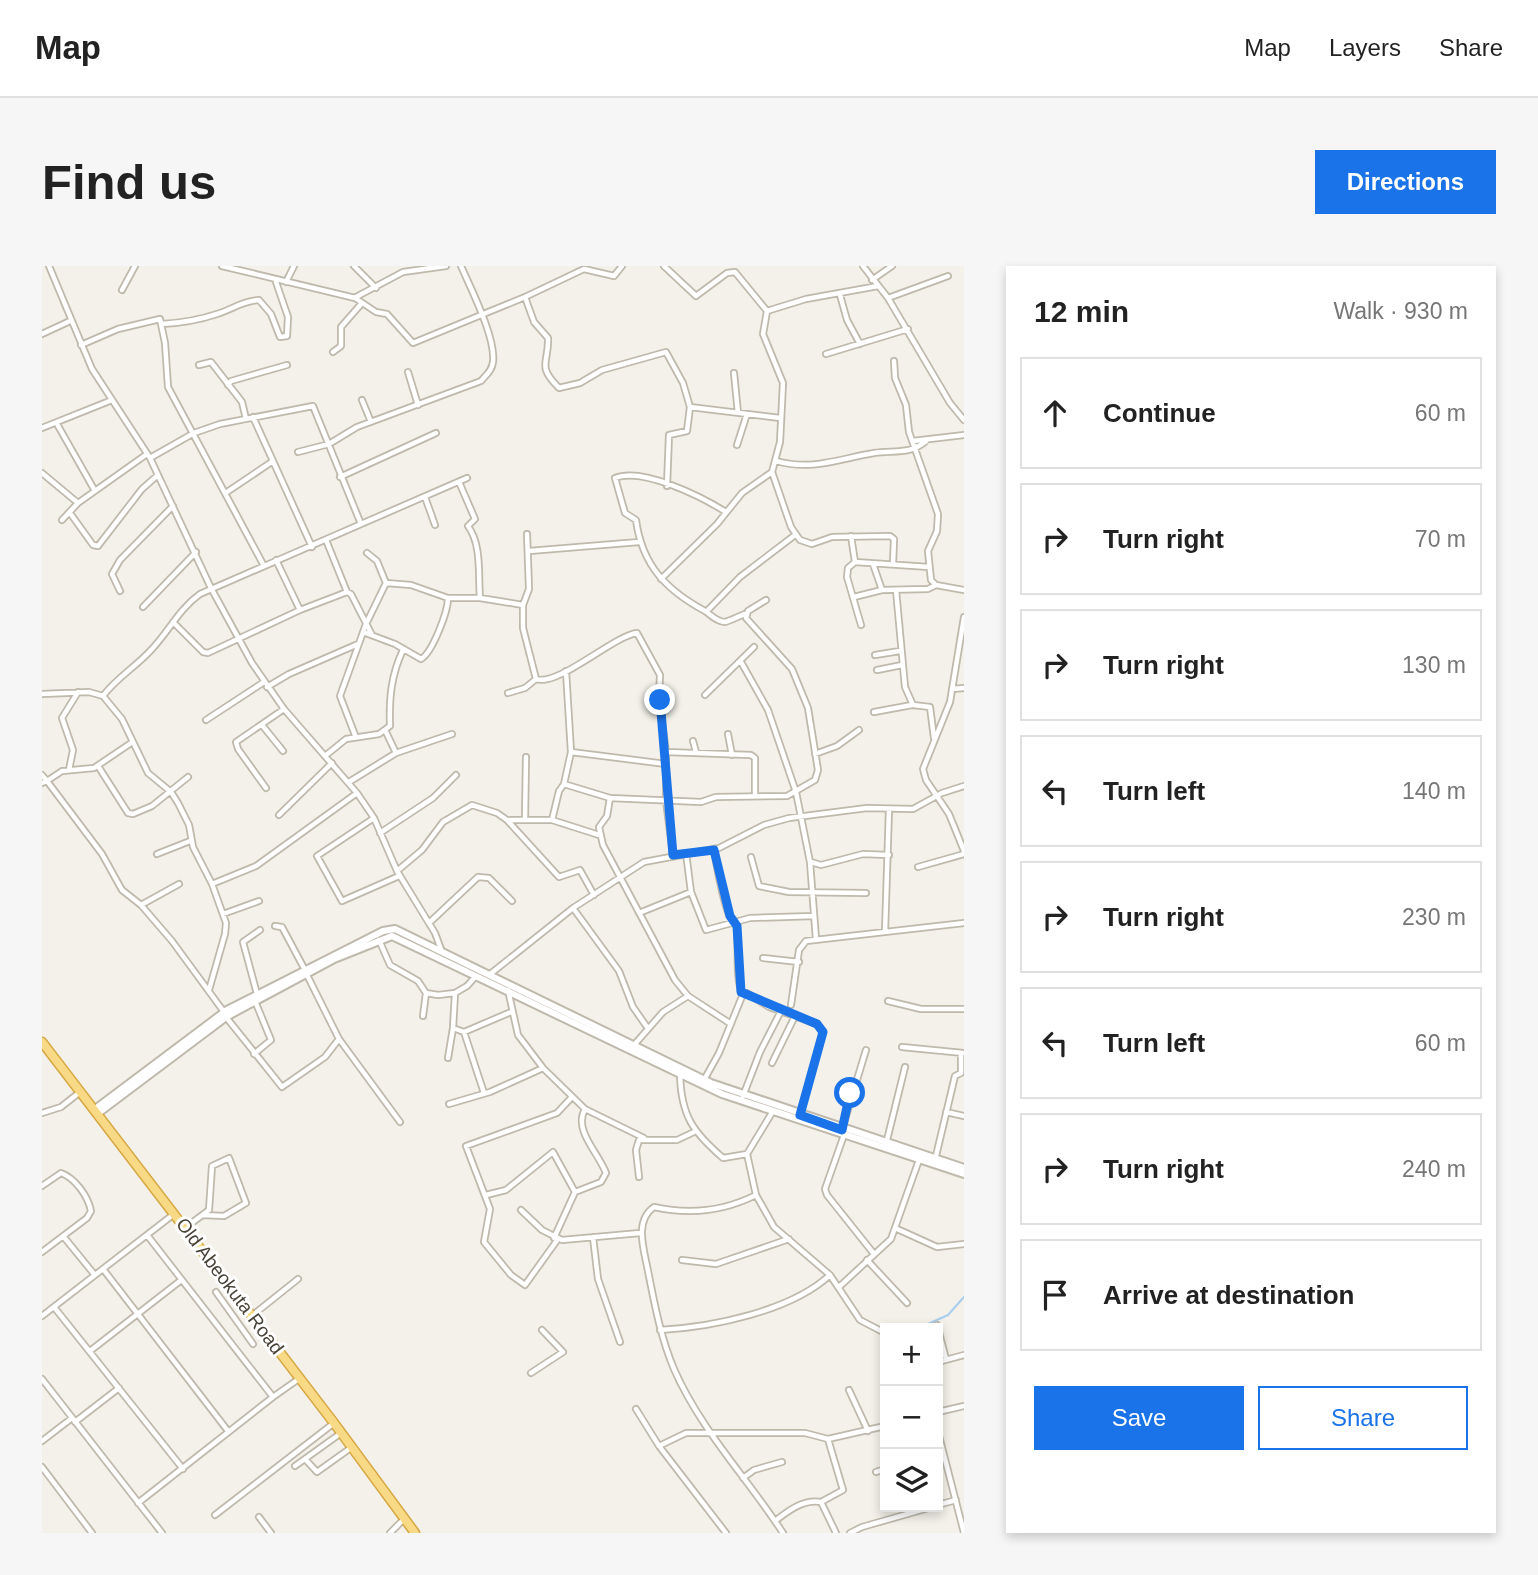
<!DOCTYPE html>
<html lang="en">
<head>
<meta charset="utf-8">
<style>
  body { margin:0; font-family:Helvetica,sans-serif; background:#f6f6f6; color:#222 }
  .controls { position:absolute; right:21px; bottom:21px; display:grid; overflow:hidden; border-radius:0px; box-shadow:0 4px 10px #0003 }
  .controls button { width:63px; height:63px; display:grid; place-items:center; padding:0; border:0; border-bottom:2px solid #e0e0e0; background:#fff; color:#222; font:35px sans-serif }
  .stop { position:absolute; width:21px; height:21px; margin:-16px; border:5px solid #1a73e8; border-radius:50%; background:#fff }
  .stop.end { background:#1a73e8; border-color:#fff; box-shadow:0 2px 7px #0008 }
  .list { margin:0; padding:0; list-style:none }
  h2 { display:flex; justify-content:space-between; align-items:center; height:91px; margin:0; padding:0 28px; font-size:30px }
  h2 small { font-size:23px; font-weight:400; color:#767676 }
  .list li { display:grid; grid-template-columns:46px 1fr auto; gap:21px; align-items:center; box-sizing:border-box; height:112px; margin:0 14px 14px; padding:0 14px; border:2px solid #e0e0e0; border-radius:0px }
  .list b { display:block; font-size:26px; white-space:nowrap }
  .list em { font-size:23px; font-style:normal; color:#767676 }
  .actions { display:flex; gap:14px; padding:21px 28px }
  .actions a { flex:1; padding:16px 0; border:2px solid #1a73e8; border-radius:0px; text-align:center; font-size:24px; color:#1a73e8 }
  .actions .main { background:#1a73e8; color:#fff }
  .icon { flex:none; width:38px; height:38px; fill:none; stroke:currentColor; stroke-width:2; stroke-linecap:round; stroke-linejoin:round }
  .map { position:relative; flex:none; width:922px; height:1267px; overflow:hidden; border-radius:0px }
  header { display:flex; align-items:center; gap:42px; box-sizing:border-box; height:98px; padding:0 35px; background:#fff; border-bottom:2px solid #e0e0e0 }
  header strong { font-size:33px }
  nav { display:flex; gap:38px; margin-inline-start:auto; font-size:24px }
  .intro { display:flex; align-items:center; justify-content:space-between; box-sizing:border-box; height:168px; padding:0 42px }
  h1 { margin:0; font-size:49px }
  .button { padding:18px 32px; border-radius:0px; background:#1a73e8; color:#fff; font-size:24px; font-weight:700 }
  main { display:flex; gap:42px; padding:0 42px }
  aside { flex:1; background:#fff; border-radius:0px; box-shadow:0 4px 10px #0003 }
  .map>svg:first-child { display:block }
</style>
</head>
<body>
<header>
<strong>Map</strong>
<nav><a>Map</a><a>Layers</a><a>Share</a></nav>
</header>
<div class="intro"><h1>Find us</h1><a class="button">Directions</a></div>
<main>
<div class="map">
<svg width="922" height="1267" viewBox="0 0 922 1267">
  <rect width="100%" height="100%" fill="#f3f1e9"/>
  <g fill="none" stroke-linecap="round" stroke-linejoin="round">
    <path stroke="#a8ceed" stroke-width="2" d="M877,1062L906,1049L922,1031"/>
    <g stroke="#bfb9ac" stroke-width="8">
      <path id="minor" d="M7,0L50,103L108,192L169,322L210,397L242,443L315,527L332,552L355,605
        M180,0L313,32L334,46L345,48L371,77L483,31L542,3L572,10L580,0
        M312,0L334,22
        M622,0L654,30L685,7L693,6L725,45
        M821,0L846,32L908,137L922,154
        M830,14L850,0
        M244,16L252,0
        M80,24L93,0
        M798,29L805,54L818,78
        M314,31L361,6L404,0
        M483,31L492,56L506,72C507,98 494,99 517,122L538,117L560,104L624,86L641,117L648,141L738,152
        M846,32L906,10
        M725,45L764,33L836,20
        M120,58C139,57 157,54 175,48C191,43 200,35 217,34L229,48L238,71L245,70L246,51L234,16
        M0,68L28,55
        M39,79L76,63L118,53L123,77L126,121L222,300
        M291,86L299,80V61L320,37
        M784,88L866,63
        M852,95L853,112L864,139L867,166L896,248L895,265L886,285L889,314L894,319L922,324
        M157,99L169,96L200,136L204,153
        M366,106L376,139
        M692,107L696,147
        M186,119L189,115L245,99
        M320,134L329,156
        M211,151L270,281
        M15,158L53,225
        M0,162L70,134
        M871,175L922,169
        M695,179L705,148
        M256,186L287,178L315,161L439,115C444,109 450,105 451,96C454,72 429,23 419,0
        M108,192L152,167L178,158L271,140L319,258
        M734,195C771,205 796,193 832,187C852,184 868,189 884,175
        M730,206L749,261L758,274L770,278L790,271L848,270L852,273L851,298
        M0,207L36,237
        M298,211L394,167
        M417,216L433,253L426,260C440,279 436,309 438,332
        M625,220L627,169L645,165L648,141
        M185,226L231,195
        M383,231L393,259
        M684,246C660,231 601,201 573,212L583,247L594,254C600,299 624,324 663,345C669,349 675,356 683,356C688,355 697,350 703,348
        M28,247L51,279L56,280L100,223L116,209
        M20,254L36,237L105,188
        M485,268L487,323L481,339V362L494,413
        M809,270L813,296L887,301
        M284,274L305,326
        M487,285L597,276
        M234,294L258,344
        M813,296L806,302L805,311L819,359
        M831,298L840,324
        M619,313L675,258L700,227L730,206L738,176L741,117L721,68L725,45
        M344,317L369,319L406,332H438L481,339
        M854,324L863,421L871,439L888,441L892,472
        M78,325L70,308L78,294L131,240
        M812,331L840,324L886,323L894,319
        M101,341L154,286
        M664,346L698,311L753,269
        M922,351L908,436L881,503L884,514L907,548L922,585
        M131,356L161,386L166,387L258,344L305,326L309,328L330,369
        M321,366L353,378L379,393C390,387 406,346 406,332
        M833,389L858,385
        M699,396L726,444L754,526L768,596L774,673
        M835,404L860,399
        M225,421L247,408L316,378
        M910,423L922,422
        M466,427L483,422L494,413C516,421 571,370 595,367L618,409L617,431L624,486V535L631,589
        M0,428L47,426L61,430L80,453L106,507L129,526L136,537L147,559L151,581L170,618L184,657L183,668L167,724
        M663,429L712,381
        M61,430C75,411 94,401 110,383C127,365 137,343 158,328L425,212
        M832,446L870,439
        M164,454L222,416
        M220,459L241,485
        M344,466L354,487
        M686,468L690,489
        M313,469L298,430L324,358L344,317L335,295L325,287
        M651,475L654,486
        M529,486L624,498
        M624,486L709,489L713,492V530
        M773,488L795,480L817,464
        M283,490L304,473L337,468L348,460C347,433 349,409 361,384
        M56,500L86,547L91,548L110,540L146,511
        M27,504L31,484L20,452L36,426
        M0,509L5,515L20,505L52,502L89,477
        M307,516L354,487L410,468
        M0,517L5,515L60,588L80,624L99,639L130,675L182,746
        M522,518L529,486L524,405
        M224,522L196,483L194,476L242,443
        M568,532L565,550L557,561L561,579L633,714L646,730L621,746L592,779
        M237,549L290,497
        M332,552L275,590L300,635L357,610
        M483,553L484,491
        M466,554H510L557,569
        M510,554L517,525L522,518L568,532L659,536L674,531L745,530L773,514L776,504L766,442L750,403L704,352L706,345L724,334
        M338,567L391,532L414,509
        M672,584C676,605 679,628 687,649C690,655 695,656 695,663C697,679 693,717 701,728
        M644,587L649,626L664,664L708,652L772,650
        M115,588L148,575
        M709,591L717,620L747,626L824,627
        M769,596L779,599L821,588L847,589
        M876,601L922,588
        M170,618L214,600L315,527
        M99,639L137,618
        M531,642L577,705L591,741L605,761
        M597,647L649,626
        M181,648L217,635
        M387,657L436,611L447,612L470,635
        M233,660L240,661L263,704
        M843,666L847,543
        M337,674L348,699L376,715L384,727L381,750
        M400,686L393,667L355,605L380,584L401,556L430,539L455,547L465,554L517,611L538,604L552,629
        M721,692L757,696
        M265,709L297,773L358,856
        M447,709L531,642L602,596L677,582L722,559L747,552L825,542L871,543L900,527L922,520
        M434,710L425,720L413,727L411,762L422,766L469,746
        M466,724L476,769L501,802L543,843L602,872
        M384,727L396,729L413,727
        M215,728L201,676L218,664
        M646,730L689,758
        M846,735L879,743H922
        M749,739L757,684L764,675L922,657
        M184,751L240,821L283,791L297,773
        M422,766L442,827
        M860,781L921,787
        M212,788L229,774L213,735
        M406,792L411,762
        M730,797L753,750
        M638,808C639,850 651,866 681,892L705,888L731,845
        M662,814L677,787L701,728L705,727L727,741L775,758L781,766L758,849
        M701,830L718,786L739,745
        M407,838L448,826L501,802
        M904,846L922,850
        M0,847L19,841L38,826
        M800,863L824,784
        M802,869L783,923L785,929L832,988
        M844,878L863,801
        M705,888L714,929L732,961L788,1009L818,1054L843,1067
        M893,894L913,810L919,807V787
        M597,911L594,884L597,874H635L652,866
        M0,920L19,907C33,912 46,930 49,945L45,952L0,986
        M444,929L464,924L511,886L533,926
        M714,929C682,945 648,949 612,941C593,954 601,981 605,1000C612,1035 618,1070 632,1103C658,1163 706,1213 741,1267
        M479,944L500,964L520,974L598,967
        M143,962L167,944L170,900L187,892L204,937L182,950L161,949
        M853,962L895,981L922,978
        M21,970L52,1008
        M551,971L556,1013L578,1076
        M512,972L533,926L559,916L564,907C556,886 531,864 543,843
        M516,973L483,1019L469,1009L442,976L448,943L424,880L515,847L530,831
        M640,994L674,998L747,973
        M825,994L865,1037
        M61,1003L186,1165
        M797,1021L849,973L877,894
        M174,1026L211,1078
        M12,1041L141,1203
        M211,1049L256,1013
        M0,1050L132,948
        M895,1059L904,1093
        M618,1064C671,1061 749,1045 788,1009
        M48,1085L138,1015
        M896,1096L922,1089
        M489,1107L521,1086L500,1064
        M0,1113L120,1267
        M807,1124L826,1165
        M231,1131L258,1112
        M594,1143L617,1180L684,1267
        M896,1146L922,1140
        M33,1156L77,1122
        M896,1166L922,1267
        M0,1175L30,1152
        M617,1180L644,1167H763L786,1173L843,1160
        M263,1193L275,1206L310,1181
        M253,1200L299,1167
        M0,1201L50,1267
        M834,1206L843,1203
        M701,1212L712,1204L740,1196
        M779,1236L801,1224L786,1173
        M96,1237L231,1131L105,969
        M896,1239L914,1234
        M173,1249L292,1157
        M217,1251L229,1267
        M733,1255C746,1245 761,1233 779,1236L794,1267
        M348,1267L362,1253
        M808,1267L820,1261L890,1241"/>
    </g>
    <g stroke="#bfb9ac" stroke-width="10">
      <path id="tertiary" d="M52,844L185,744L341,665L353,663L669,817L922,902
        M55,848L184,751L292,693L350,670L680,828L922,908"/>
    </g>
    <g stroke="#d6a640" stroke-width="11">
      <path id="trunk" d="M0,776L292,1157L373,1267"/>
    </g>
    <use href="#minor" stroke="#fff" stroke-width="4.5"/>
    <use href="#tertiary" stroke="#fff" stroke-width="6"/>
    <use href="#trunk" stroke="#f8da86" stroke-width="8"/>
  </g>
  <g fill="none" stroke-linecap="round" stroke-linejoin="round">
    <path stroke="#1a73e8" stroke-width="9" d="M618,434L631,589L672,584L688,650L695,660L699,726L775,758L781,766L758,849L800,864L808,827"/>
  </g>
  <g text-anchor="middle" dominant-baseline="central" stroke-width="6" stroke-linejoin="round" paint-order="stroke">
    <g font-size="19" fill="#474137" stroke="#fff">
      <text transform="translate(188 1020) rotate(53)">Old Abeokuta Road</text>
    </g>
  </g>
</svg>
<div class="controls">
<button>+</button>
<button>−</button>
<button><svg class="icon" aria-label="layers" viewBox="0 0 24 24"><path d="M12 4l9 5-9 5-9-5zM3 14l9 5 9-5"/></svg></button>
</div>
<div class="stop" style="left:808px;top:827px"></div>
<div class="stop end" style="left:618px;top:434px"></div>
</div>
<aside>
<h2>12 min<small>Walk · 930 m</small></h2>
<ul class="list">
<li><svg class="icon" aria-label="ahead" viewBox="0 0 24 24"><path d="M12 20V5M6 11l6-6 6 6"/></svg><div><b>Continue</b></div><em>60 m</em></li>
<li><svg class="icon" aria-label="right" viewBox="0 0 24 24"><path d="M7 20v-9h11M14 6l5 5-5 5"/></svg><div><b>Turn right</b></div><em>70 m</em></li>
<li><svg class="icon" aria-label="right" viewBox="0 0 24 24"><path d="M7 20v-9h11M14 6l5 5-5 5"/></svg><div><b>Turn right</b></div><em>130 m</em></li>
<li><svg class="icon" aria-label="left" viewBox="0 0 24 24"><path d="M17 20v-9H6M10 6l-5 5 5 5"/></svg><div><b>Turn left</b></div><em>140 m</em></li>
<li><svg class="icon" aria-label="right" viewBox="0 0 24 24"><path d="M7 20v-9h11M14 6l5 5-5 5"/></svg><div><b>Turn right</b></div><em>230 m</em></li>
<li><svg class="icon" aria-label="left" viewBox="0 0 24 24"><path d="M17 20v-9H6M10 6l-5 5 5 5"/></svg><div><b>Turn left</b></div><em>60 m</em></li>
<li><svg class="icon" aria-label="right" viewBox="0 0 24 24"><path d="M7 20v-9h11M14 6l5 5-5 5"/></svg><div><b>Turn right</b></div><em>240 m</em></li>
<li><svg class="icon" aria-label="arrive" viewBox="0 0 24 24"><path d="M6 21V4h12l-3 4 3 4H6"/></svg><div><b>Arrive at destination</b></div></li>
</ul>
<div class="actions"><a class="main">Save</a><a>Share</a></div>
</aside>
</main>
</body>
</html>
